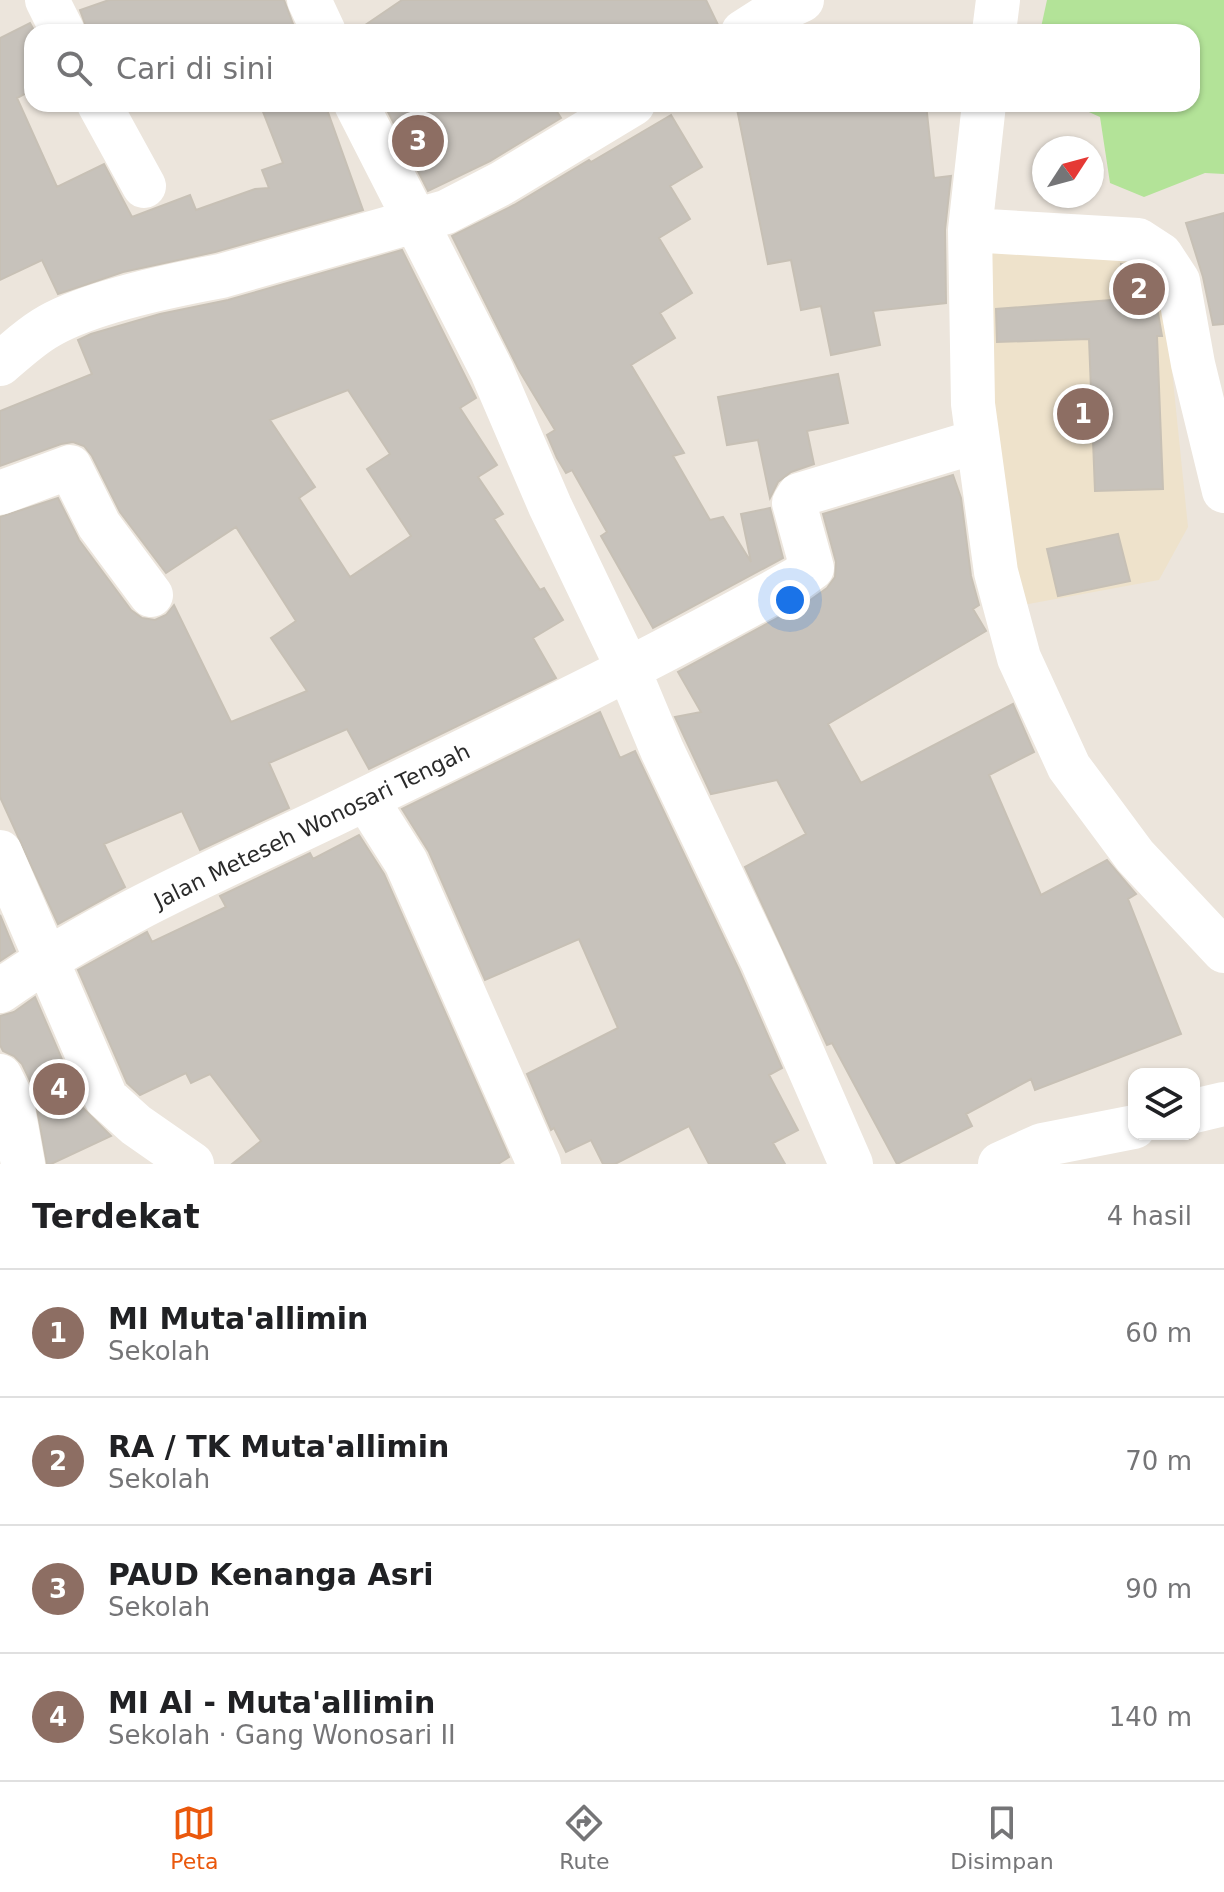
<!DOCTYPE html>
<html lang="id">
<head>
<meta charset="utf-8">
<style>
  body { margin:0; font-family:"DejaVu Sans",sans-serif; background:#f6f6f6; color:#202124 }
  .controls { position:absolute; right:24px; bottom:24px; display:grid; overflow:hidden; border-radius:16px; box-shadow:0 2px 6px #0004 }
  .controls button { width:72px; height:72px; display:grid; place-items:center; padding:0; border:0; border-bottom:2px solid #e0e0e0; background:#fff; color:#202124; font:40px sans-serif }
  .compass { position:absolute; left:1032px; top:136px; width:72px; height:72px; border-radius:50%; background:#fff; box-shadow:0 2px 6px #0004; rotate:54deg }
  .you { position:absolute; left:790px; top:600px; width:28px; height:28px; margin:-20px; border:6px solid #fff; border-radius:50%; background:#1a73e8; box-shadow:0 0 0 12px #1a73e833 }
  .badge { display:grid; place-items:center; width:52px; height:52px; border-radius:50%; background:#ea580c; color:#fff; font-size:26px; font-weight:700 }
  .pin { position:absolute; translate:-50% -50%; border:4px solid #fff; box-shadow:0 2px 8px #0006 }
  .list { margin:0; padding:0; list-style:none }
  h2 { display:flex; justify-content:space-between; align-items:center; height:104px; margin:0; padding:0 32px; font-size:34px }
  h2 small { font-size:26px; font-weight:400; color:#757577 }
  .list li { display:grid; grid-template-columns:52px 1fr auto; gap:24px; align-items:center; box-sizing:border-box; height:128px; padding:0 32px; border-top:2px solid #e0e0e0 }
  .list b { display:block; font-size:30px; white-space:nowrap }
  .list p { margin:0; font-size:26px; white-space:nowrap; color:#757577 }
  .list em { font-size:26px; font-style:normal; color:#757577 }
  .icon { flex:none; width:44px; height:44px; fill:none; stroke:currentColor; stroke-width:2; stroke-linecap:round; stroke-linejoin:round }
  .map { position:relative; flex:none; width:1224px; height:1164px; overflow:hidden }
  .search { position:absolute; background:#fff; box-shadow:0 2px 6px #0004; left:24px; right:24px; top:24px; height:88px; display:flex; align-items:center; gap:20px; box-sizing:border-box; padding:0 28px; border-radius:24px; color:#757577; font-size:30px }
  .sheet { height:616px; background:#fff }
  nav { display:flex; justify-content:space-around; align-items:center; box-sizing:border-box; height:112px; border-top:2px solid #e0e0e0; background:#fff; font-size:22px; color:#757577 }
  nav a { display:grid; justify-items:center; gap:4px }
  nav .on { color:#ea580c }
  .map>svg:first-child { display:block }
</style>
</head>
<body>
<div class="map">
<svg width="1224" height="1164" viewBox="0 0 1224 1164">
  <rect width="100%" height="100%" fill="#ece5dc"/>
  <path fill="#eee2cb" d="M984,237L1126,243L1168,277L1169,341L1188,527L1159,580L1023,605L996,440Z"/>
  <path fill="#b3e398" d="M1047,0H1224V174L1205,173L1144,197L1110,183L1100,117L1071,104H1192V32H1040Z"/>
  <path fill="#c7c2bb" stroke="#c7c0b5" stroke-width="2" fill-rule="evenodd" d="M109,0H284L296,32H88L80,10Z
    M402,0H706L719,27L718,32H355Z
    M30,23L35,32L32,28V90L17,98L57,187L104,164L132,217L190,195L196,210L255,189L269,188L262,170L283,163L260,104H325L363,210L215,252L123,272L58,294L42,260L0,280V38Z
    M384,104H552L561,118L490,161L428,191Z
    M736,104H926L934,178L951,176L945,230L946,303L873,311L880,345L831,355L821,306L801,310L791,260L768,264Z
    M671,115L702,167L670,186L690,219L659,238L692,293L660,313L675,338L631,365L684,453L673,456L710,520L723,517L751,562L741,514L770,508L783,558L653,628L601,536L607,532L572,470L566,473L557,458L547,435L555,430L519,370L452,236L514,205L589,160L591,162Z
    M1224,213V324L1213,325L1203,277L1186,223Z
    M402,250L476,398L460,408L497,465L478,477L503,514L494,519L540,590L544,588L563,620L533,638L556,678L369,769L347,729L269,763L289,808L200,850L182,811L104,844L125,887L58,924L0,797V517L58,498L79,540L131,610L142,618L155,620L166,615L174,605L231,722L307,691L271,638L296,621L236,527L166,573L120,512L92,456L84,446L73,442L61,444L0,466V411L92,374L78,340L91,334L160,314L228,300ZM348,390L390,454L367,469L411,536L350,577L299,498L315,487L270,420Z
    M1121,264L1130,265L1143,273L1154,290L1162,336H1157L1163,489L1095,491L1089,339L997,342L996,309L1124,299Z
    M838,374L848,423L807,431L814,464L791,472L778,482L770,498L758,440L727,445L718,397Z
    M953,475L961,498L971,576L979,605L973,609L986,631L828,724L861,783L1013,704L1034,752L989,775L1041,895L1107,860L1136,894L1128,899L1181,1034L1035,1090L1031,1079L966,1114L972,1126L897,1164L832,1043L827,1045L745,867L806,834L777,780L711,794L675,717L701,712L678,672L809,601L827,588L835,577L836,562L823,514Z
    M1118,534L1130,581L1058,596L1047,549Z
    M600,712L620,758L635,751L739,970L782,1068L769,1075L798,1130L773,1143L785,1164H709L689,1126L615,1164H603L591,1140L566,1152L554,1128L551,1130L527,1074L618,1028L579,939L485,980L429,852L402,809Z
    M359,835L384,874L509,1157L498,1164H232L261,1141L210,1074L191,1083L186,1073L140,1095L127,1083L78,970L147,932L152,942L226,907L220,896L310,853L313,859Z
    M0,915L15,951L0,961Z
    M35,997L83,1108L111,1136L51,1164H47L33,1087L22,1064L14,1056L3,1051L0,1045V1016L14,1012Z"/>
  <g fill="none" stroke-linecap="round" stroke-linejoin="round">
    <path stroke="#fff" stroke-width="44" d="M47,0L63,32
      M309,0L324,32
      M743,32L768,16L802,0
      M994,32L998,0
      M99,104L144,186
      M356,104L492,371L550,506L629,671L662,750L762,960L851,1164
      M984,104L970,230L973,404L996,572L1019,658L1069,767L1135,856L1224,951
      M970,230L1138,240L1161,255L1178,281L1193,364L1224,491
      M0,364C14,352 28,339 44,329C85,303 172,285 221,276L446,212L502,183L633,104
      M0,493L70,467L99,525L151,595
      M366,799L406,862L539,1164
      M0,852L106,1098L136,1125L192,1164
      M0,991C99,921 217,870 326,818C485,741 643,665 797,579L812,568L794,503L799,495L978,441
      M0,1076L11,1098L23,1164
      M1194,1111L1224,1104
      M1000,1164L1042,1145L1134,1127"/>
  </g>
  <g text-anchor="middle" dominant-baseline="central" stroke-width="6" stroke-linejoin="round" paint-order="stroke">
    <g font-size="22" fill="#2a2a2a" stroke="#fff">
      <text transform="translate(312 826) rotate(-26)">Jalan Meteseh Wonosari Tengah</text>
    </g>
  </g>
</svg>
<div class="controls">
<button><svg class="icon" aria-label="layers" viewBox="0 0 24 24"><path d="M12 4l9 5-9 5-9-5zM3 14l9 5 9-5"/></svg></button>
</div>
<svg class="compass" viewBox="-18 -18 36 36"><path d="M0-13l5 13h-10z" fill="#e53935"/><path d="M0 13l5-13h-10z" fill="#757577"/></svg>
<div class="you"></div>
<div class="pin badge" style="left:1083px;top:414px;background:#8d6e63">1</div>
<div class="pin badge" style="left:1139px;top:289px;background:#8d6e63">2</div>
<div class="pin badge" style="left:418px;top:141px;background:#8d6e63">3</div>
<div class="pin badge" style="left:59px;top:1089px;background:#8d6e63">4</div>
<div class="search"><svg class="icon" aria-label="search" viewBox="0 0 24 24"><circle cx="10" cy="10" r="6"/><path d="M15 15l6 6"/></svg>Cari di sini</div>
</div>
<section class="sheet">
<h2>Terdekat<small>4 hasil</small></h2>
<ul class="list">
<li><span class="badge" style="background:#8d6e63">1</span><div><b>MI Muta'allimin</b><p>Sekolah</p></div><em>60 m</em></li>
<li><span class="badge" style="background:#8d6e63">2</span><div><b>RA / TK Muta'allimin</b><p>Sekolah</p></div><em>70 m</em></li>
<li><span class="badge" style="background:#8d6e63">3</span><div><b>PAUD Kenanga Asri</b><p>Sekolah</p></div><em>90 m</em></li>
<li><span class="badge" style="background:#8d6e63">4</span><div><b>MI Al - Muta'allimin</b><p>Sekolah · Gang Wonosari II</p></div><em>140 m</em></li>
</ul>
</section>
<nav>
<a class="on"><svg class="icon" aria-label="map" viewBox="0 0 24 24"><path d="M3 6l6-2 6 2 6-2v14l-6 2-6-2-6 2zM9 4v14M15 6v14"/></svg>Peta</a>
<a><svg class="icon" aria-label="directions" viewBox="0 0 24 24"><path d="M12 3l9 9-9 9-9-9zM9 14v-3h6M13 9l2 2-2 2"/></svg>Rute</a>
<a><svg class="icon" aria-label="saved" viewBox="0 0 24 24"><path d="M7 4h10v16l-5-4-5 4z"/></svg>Disimpan</a>
</nav>
</body>
</html>
